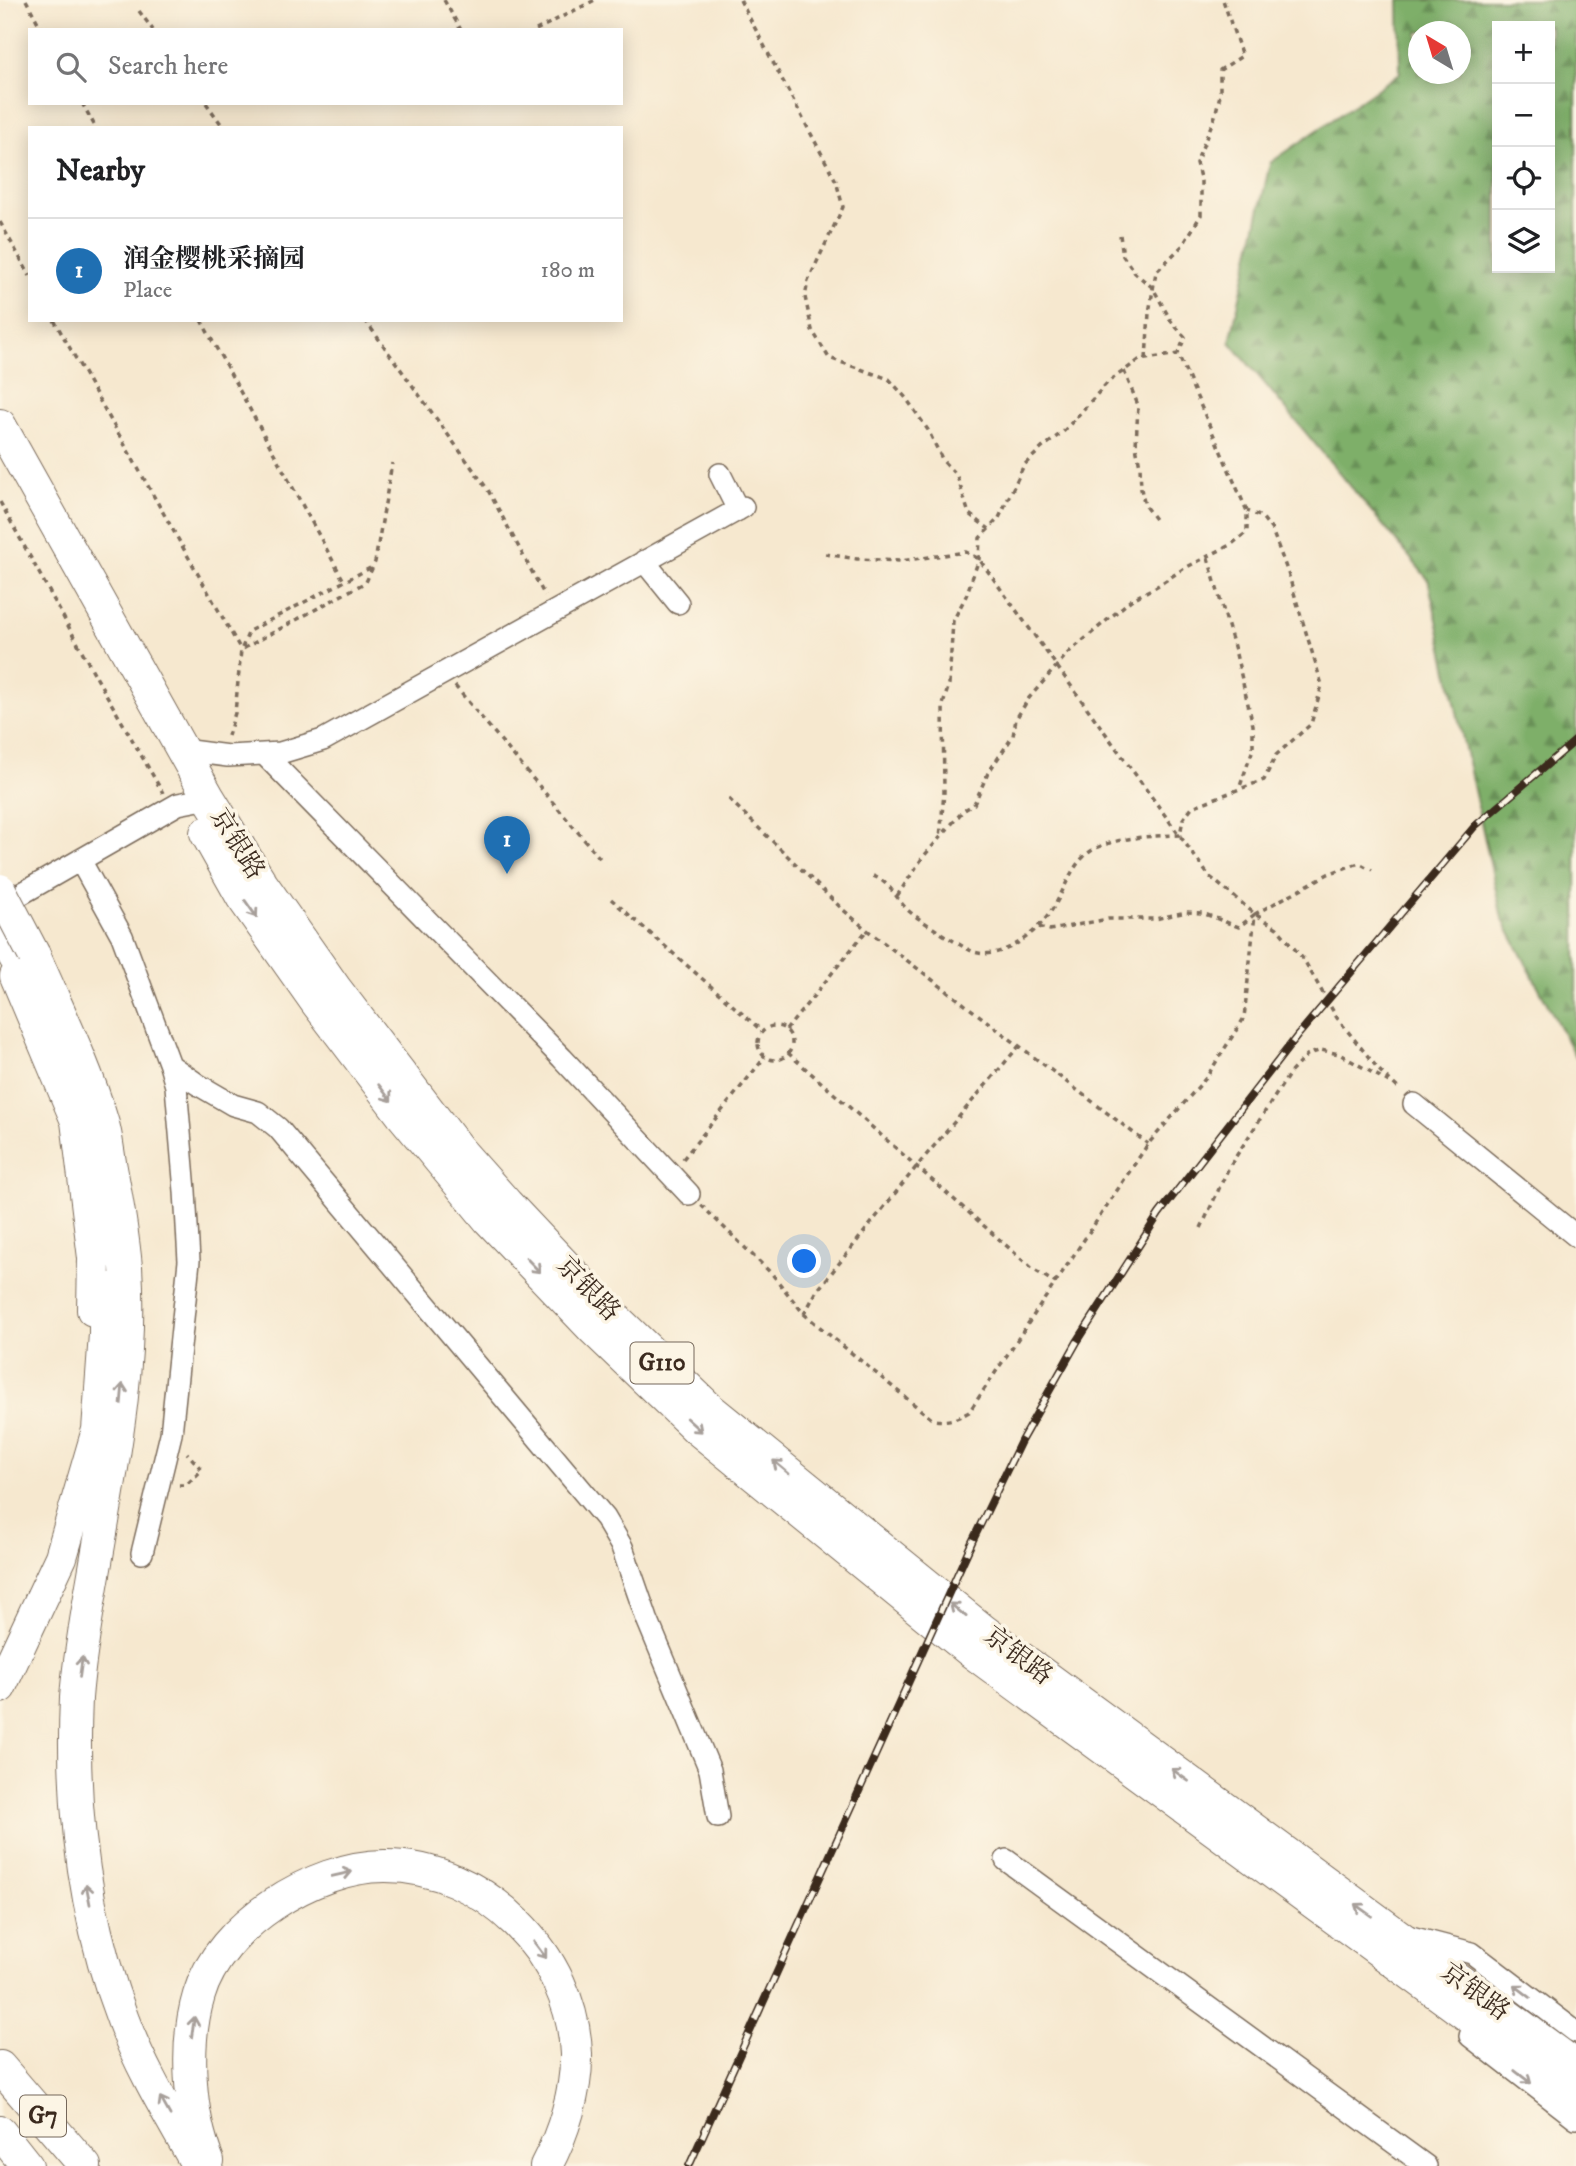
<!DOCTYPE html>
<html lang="en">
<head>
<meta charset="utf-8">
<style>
  body { margin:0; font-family:"IM FELL DW Pica","Noto Serif SC",serif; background:#f2f2f2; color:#202124 }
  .controls { position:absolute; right:21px; top:21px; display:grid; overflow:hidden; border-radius:0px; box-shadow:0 4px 18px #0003 }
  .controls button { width:63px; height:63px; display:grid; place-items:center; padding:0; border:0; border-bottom:2px solid #e0e0e0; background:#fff; color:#202124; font:35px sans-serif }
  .compass { position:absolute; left:1408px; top:21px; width:63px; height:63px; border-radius:50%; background:#fff; box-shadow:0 4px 18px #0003; rotate:322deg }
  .you { position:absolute; left:805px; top:1262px; width:24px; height:24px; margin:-18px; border:5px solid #fff; border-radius:50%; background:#1a73e8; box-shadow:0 0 0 10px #1a73e833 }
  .badge { display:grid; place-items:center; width:46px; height:46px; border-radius:50%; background:#1f6fb2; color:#fff; font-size:23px; font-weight:700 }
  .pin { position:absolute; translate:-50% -58px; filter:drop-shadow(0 2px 4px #0008) }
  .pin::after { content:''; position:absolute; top:37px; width:24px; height:21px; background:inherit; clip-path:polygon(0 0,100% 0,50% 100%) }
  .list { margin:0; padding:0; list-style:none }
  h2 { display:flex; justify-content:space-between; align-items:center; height:91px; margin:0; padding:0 28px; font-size:30px }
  h2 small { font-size:23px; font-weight:400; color:#757577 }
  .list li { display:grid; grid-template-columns:46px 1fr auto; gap:21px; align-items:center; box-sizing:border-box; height:105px; padding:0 28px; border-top:2px solid #e0e0e0 }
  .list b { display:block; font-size:26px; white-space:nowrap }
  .list p { margin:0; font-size:23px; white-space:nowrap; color:#757577 }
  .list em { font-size:23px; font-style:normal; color:#757577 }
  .icon { flex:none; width:38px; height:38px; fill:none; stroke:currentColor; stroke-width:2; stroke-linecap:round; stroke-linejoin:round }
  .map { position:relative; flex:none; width:1576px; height:2166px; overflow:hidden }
  .search { position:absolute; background:#fff; box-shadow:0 4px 18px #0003; left:28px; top:28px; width:595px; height:77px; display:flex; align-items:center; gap:18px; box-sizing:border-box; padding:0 24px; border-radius:0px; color:#757577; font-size:26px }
  .panel { position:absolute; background:#fff; box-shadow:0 4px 18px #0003; left:28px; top:126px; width:595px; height:196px; border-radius:0px }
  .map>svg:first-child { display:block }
</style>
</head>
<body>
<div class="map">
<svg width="1576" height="2166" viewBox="0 0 1576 2166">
  <defs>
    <pattern id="forest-firs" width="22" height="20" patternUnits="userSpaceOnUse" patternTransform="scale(1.75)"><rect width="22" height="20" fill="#7eaf69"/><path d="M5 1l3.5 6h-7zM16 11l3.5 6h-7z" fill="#688f56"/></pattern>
  </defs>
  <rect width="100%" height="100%" fill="#fcf5e5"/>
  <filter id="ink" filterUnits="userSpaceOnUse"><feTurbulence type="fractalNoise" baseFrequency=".0143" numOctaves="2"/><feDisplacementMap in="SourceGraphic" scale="14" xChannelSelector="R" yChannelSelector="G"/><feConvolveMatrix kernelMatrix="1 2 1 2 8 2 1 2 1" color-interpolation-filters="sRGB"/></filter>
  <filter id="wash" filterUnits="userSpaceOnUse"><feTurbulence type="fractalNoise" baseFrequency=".00686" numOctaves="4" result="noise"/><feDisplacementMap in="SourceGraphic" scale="28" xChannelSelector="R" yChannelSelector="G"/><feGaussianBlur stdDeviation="1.57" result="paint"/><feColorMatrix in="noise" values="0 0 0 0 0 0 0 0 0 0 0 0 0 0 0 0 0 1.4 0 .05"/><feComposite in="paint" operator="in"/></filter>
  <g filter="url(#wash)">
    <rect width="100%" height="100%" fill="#f6e8cf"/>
    <path fill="url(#forest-firs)" stroke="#5c6c44" stroke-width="2" fill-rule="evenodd" d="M1399,0H1576V1058L1502,918L1428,579L1230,342L1270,163L1400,73ZM1497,26H1550V268H1497ZM1418,32H1460V74H1418Z"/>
  </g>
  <g filter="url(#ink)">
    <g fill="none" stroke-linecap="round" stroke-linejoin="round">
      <g stroke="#7c6c5c" stroke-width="24">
        <path id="minor" d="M720,474L738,510
          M644,561L678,603
          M182,750L228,756L280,753L323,740L743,507
          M264,754L562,1058L689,1194
          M80,860L122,936L170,1065L176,1086L185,1191L189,1261L171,1434L142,1553
          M0,906L178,804L209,798
          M170,1065L197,1084L233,1105L258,1112L278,1128L605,1518L622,1547L647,1619L710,1770L718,1817
          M1414,1104L1576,1236
          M1006,1860L1426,2166
          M1407,1936L1472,1953L1576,2032
          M1470,2036L1576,2118"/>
      </g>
      <g stroke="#7c6c5c" stroke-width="34">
        <path id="highway" d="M0,425L209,798L262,884L335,988L459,1150L507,1204L610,1313L710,1409L984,1631L1576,2066
          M206,833L242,897L316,1002L402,1115L489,1220L594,1330L695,1427L969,1650L1576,2095
          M0,931L18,963L29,993
          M34,955C58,1010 86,1066 103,1124C107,1138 108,1153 111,1168C117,1200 123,1234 126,1267C133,1371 111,1472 94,1574C87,1614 79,1657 76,1698C71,1808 84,1918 123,2020C142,2071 172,2119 198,2166
          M16,976L77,1121L94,1258L93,1310
          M0,1687L61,1557L98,1430L105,1334V1288
          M0,2067L85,2166
          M0,2132L27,2166
          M208,2161C189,2115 184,2044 199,1995C219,1926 314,1866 384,1866C484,1865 573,1955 576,2054C577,2091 563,2134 546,2166"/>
      </g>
      <path stroke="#7c6c5c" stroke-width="3.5" stroke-dasharray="5 5" stroke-linecap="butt" d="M26,0L42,30
        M444,0L461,30
        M740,0L836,181L843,207L808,281L805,297L812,330L829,358L889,379L906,398L928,430L943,461L957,476L969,514L989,529
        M139,11L153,30
        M536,30L595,0
        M82,103L96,128
        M206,103L224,128
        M0,222L30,276
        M1120,235L1123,256L1135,273L1153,288L1171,321L1185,337L1178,354
        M54,320L241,650
        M201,320L344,581
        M365,320L488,490L545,596
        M1146,359L1149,313L1156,272L1183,245L1201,215V181L1196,163L1215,116L1220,95V70L1242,56L1223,0
        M1124,371L1138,405L1136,446L1140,466L1141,489L1145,506L1157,522
        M0,502L99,682L163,793
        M825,554L857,559L900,561L966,552L979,559L1209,876L1255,914L1277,928L1304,960L1337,1018L1379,1070L1400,1090
        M1208,558L1235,650L1253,725V749L1239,789
        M242,648L249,631L372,567
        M455,686L603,862
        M228,736L235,713L241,650L366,582L375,562L392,463
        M729,799L841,908L867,930L1148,1144
        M873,876C891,882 896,900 910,912C918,919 965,949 974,952C1004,961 1039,931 1053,908C1066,888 1071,864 1091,851C1113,837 1154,836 1180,835L1183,819L1192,807L1264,780L1276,755L1311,724L1322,685L1288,573L1272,530L1262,517L1247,511
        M897,896L923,857L963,811L974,804L988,773L1013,736L1016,719L1029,698L1068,653L1131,600L1159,585L1183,569L1232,544L1247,532V511L1178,354L1139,360L1108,382L1064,431L1042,448L1024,465L999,518L980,538L979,559L966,596L953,621L949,684L943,705L944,792L940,838
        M611,899L762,1031
        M1039,927L1050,930L1108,919H1155L1186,912L1202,913L1239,927L1255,914
        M758 1043a17 17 0 1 1 34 0a17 17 0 1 1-34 0Z
        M786,1030L867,930
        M788,1053L1034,1270L1056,1283
        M683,1159L765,1057
        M701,1205L772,1274L804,1314L933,1420C947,1422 957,1419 969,1412L1148,1144L1206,1078L1244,1018L1255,914L1328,874L1359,863L1372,870
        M1201,1228L1229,1167L1290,1073L1307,1055L1321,1050L1339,1054L1389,1082
        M804,1314L817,1291L917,1166L1019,1046
        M179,1485H186L202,1470L187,1453"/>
      <use href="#minor" stroke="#fff" stroke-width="21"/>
      <use href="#highway" stroke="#fff" stroke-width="32"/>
      <g stroke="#3b2a1e" stroke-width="8">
        <path id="rail" d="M689,2166L972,1542L1021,1441L1077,1342L1159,1214L1298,1035L1475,826L1576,740"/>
      </g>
      <use href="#rail" stroke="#fcf5e5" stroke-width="5" stroke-dasharray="16" stroke-linecap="butt"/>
      <g stroke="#7c6c5c" stroke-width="34" stroke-linecap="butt">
        <path id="highway-bridge" d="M0,890L34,955"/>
      </g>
      <use href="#highway-bridge" stroke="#fff" stroke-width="32"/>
    </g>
    <defs><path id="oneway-shaft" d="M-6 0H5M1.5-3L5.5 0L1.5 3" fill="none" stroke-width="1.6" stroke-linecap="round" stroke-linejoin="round" transform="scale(1.75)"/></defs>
    <g stroke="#a79f9a">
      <use href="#oneway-shaft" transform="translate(251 909) rotate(55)"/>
      <use href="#oneway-shaft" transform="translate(385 1093) rotate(53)"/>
      <use href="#oneway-shaft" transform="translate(533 1265) rotate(46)"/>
      <use href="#oneway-shaft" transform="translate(122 1394) rotate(-85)"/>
      <use href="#oneway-shaft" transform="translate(694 1425) rotate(42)"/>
      <use href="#oneway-shaft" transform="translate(781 1467) rotate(-140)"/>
      <use href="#oneway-shaft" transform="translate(958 1610) rotate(-141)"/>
      <use href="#oneway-shaft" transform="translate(81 1667) rotate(-82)"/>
      <use href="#oneway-shaft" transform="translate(1180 1775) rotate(-144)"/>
      <use href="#oneway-shaft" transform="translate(342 1874) rotate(-13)"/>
      <use href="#oneway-shaft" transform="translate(88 1894) rotate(-101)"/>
      <use href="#oneway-shaft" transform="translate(1363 1910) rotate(-144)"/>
      <use href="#oneway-shaft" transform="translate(540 1950) rotate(53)"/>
      <use href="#oneway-shaft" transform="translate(1522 1991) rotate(-143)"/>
      <use href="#oneway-shaft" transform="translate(193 2027) rotate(-82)"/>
      <use href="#oneway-shaft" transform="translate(1523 2077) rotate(38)"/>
      <use href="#oneway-shaft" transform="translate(165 2106) rotate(-119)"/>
    </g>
  </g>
  <g text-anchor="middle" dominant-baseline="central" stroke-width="7" stroke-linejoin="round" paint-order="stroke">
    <g fill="#fcf5e5" stroke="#75675a" stroke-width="2">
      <rect x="630.5" y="1342.5" width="63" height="41" rx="5"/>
      <rect x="20" y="2095.5" width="46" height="41" rx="5"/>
    </g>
    <g font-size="24" font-weight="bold" fill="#3b2a1e">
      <text x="662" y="1363">G110</text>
      <text x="43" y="2116">G7</text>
    </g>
    <g font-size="26" fill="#3b2a1e" stroke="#fcf5e5">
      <text transform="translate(237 844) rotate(58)">京银路</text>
      <text transform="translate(588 1289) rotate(46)">京银路</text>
      <text transform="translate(1018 1656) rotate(37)">京银路</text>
      <text transform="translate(1475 1992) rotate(36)">京银路</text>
    </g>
  </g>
</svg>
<div class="controls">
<button>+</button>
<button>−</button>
<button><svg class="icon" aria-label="locate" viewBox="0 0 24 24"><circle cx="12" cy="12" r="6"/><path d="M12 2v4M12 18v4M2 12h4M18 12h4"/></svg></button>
<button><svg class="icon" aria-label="layers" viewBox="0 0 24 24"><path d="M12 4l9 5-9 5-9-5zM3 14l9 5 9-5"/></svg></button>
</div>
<svg class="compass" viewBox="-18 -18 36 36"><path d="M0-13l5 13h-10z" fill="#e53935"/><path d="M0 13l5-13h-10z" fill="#757577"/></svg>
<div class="you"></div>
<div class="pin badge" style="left:507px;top:874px">1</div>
<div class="search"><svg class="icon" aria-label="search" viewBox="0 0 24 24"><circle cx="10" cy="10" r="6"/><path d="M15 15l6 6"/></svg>Search here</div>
<section class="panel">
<h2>Nearby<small></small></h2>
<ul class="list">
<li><span class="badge">1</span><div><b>润金樱桃采摘园</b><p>Place</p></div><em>180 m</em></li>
</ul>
</section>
</div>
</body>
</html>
